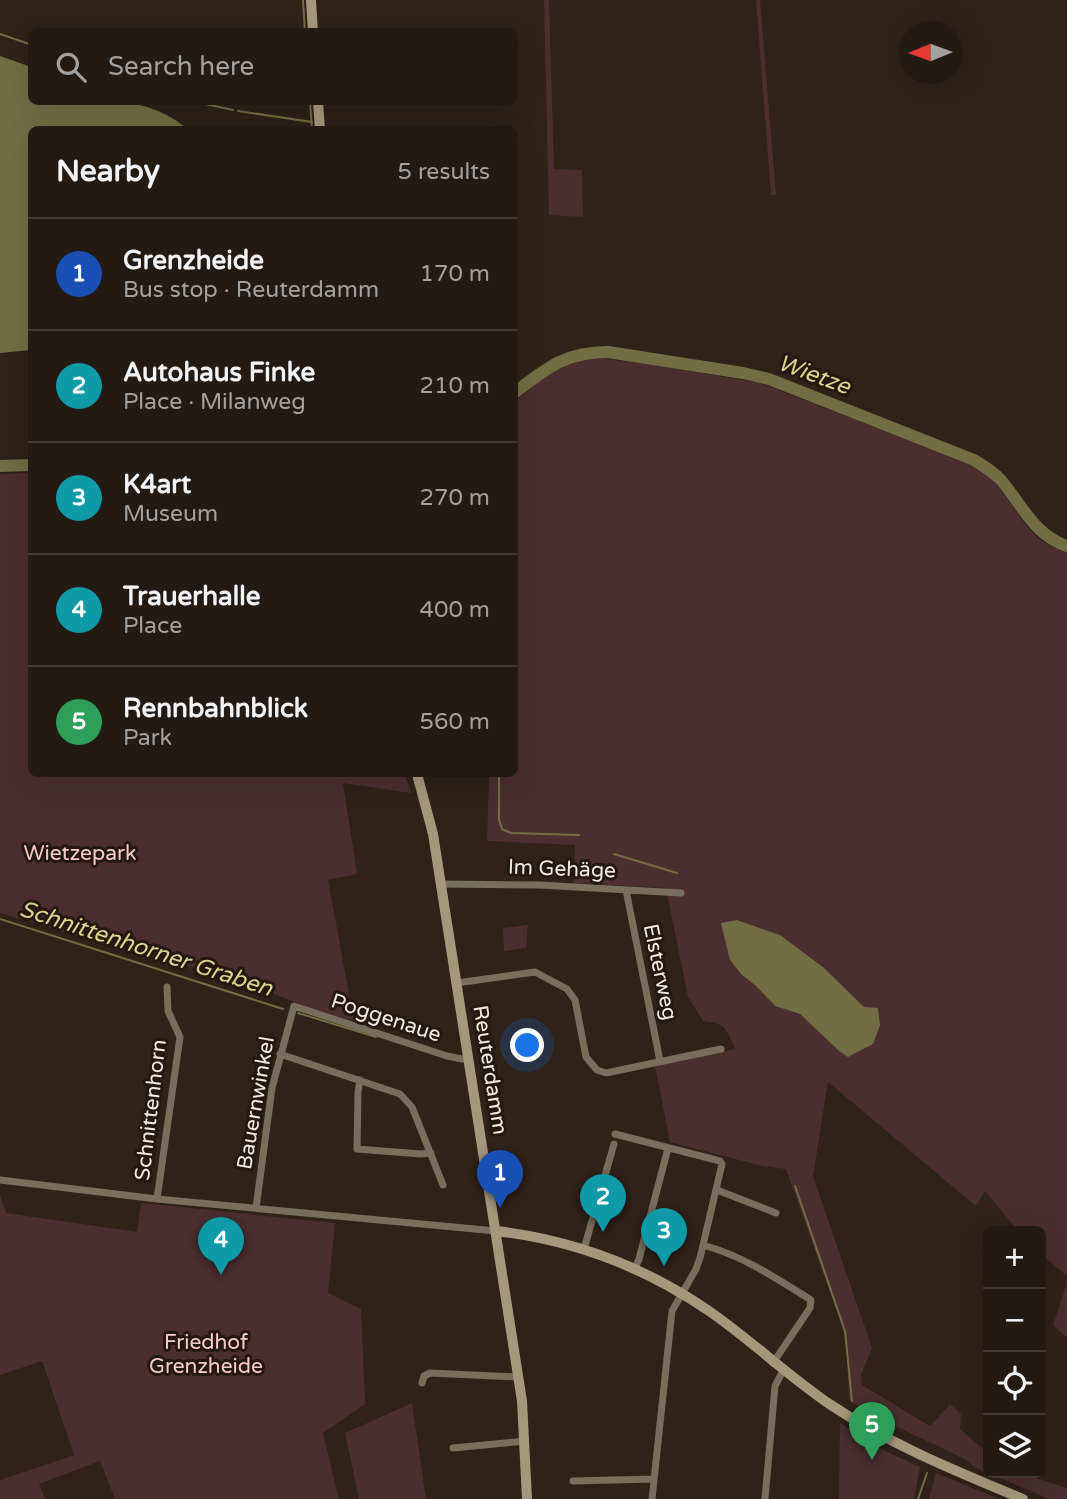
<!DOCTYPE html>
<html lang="en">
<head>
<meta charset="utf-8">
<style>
  body { margin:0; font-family:"Varela Round",sans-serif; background:#2a231c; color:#f1f3f6 }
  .controls { position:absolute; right:21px; bottom:21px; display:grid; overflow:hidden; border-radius:10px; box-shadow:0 7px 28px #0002 }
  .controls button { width:63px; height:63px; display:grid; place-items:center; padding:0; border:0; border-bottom:2px solid #3f3833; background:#221a13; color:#f1f3f6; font:35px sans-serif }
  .compass { position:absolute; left:899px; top:21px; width:63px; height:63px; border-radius:50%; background:#221a13; box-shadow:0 7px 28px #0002; rotate:269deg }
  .you { position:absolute; left:528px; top:1046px; width:24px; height:24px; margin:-18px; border:5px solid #fff; border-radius:50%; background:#1a73e8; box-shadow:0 0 0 10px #1a73e833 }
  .badge { display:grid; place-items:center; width:46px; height:46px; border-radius:50%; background:#c9a5ee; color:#fff; font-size:23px; font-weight:700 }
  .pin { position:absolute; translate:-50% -58px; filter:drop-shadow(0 2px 4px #0008) }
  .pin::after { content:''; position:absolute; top:37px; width:24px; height:21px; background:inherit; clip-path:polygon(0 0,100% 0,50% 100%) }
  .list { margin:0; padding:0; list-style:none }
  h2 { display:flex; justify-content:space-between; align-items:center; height:91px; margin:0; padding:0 28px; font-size:30px }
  h2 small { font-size:23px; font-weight:400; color:#a2a1a0 }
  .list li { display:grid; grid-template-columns:46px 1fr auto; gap:21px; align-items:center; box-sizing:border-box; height:112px; padding:0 28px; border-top:2px solid #3f3833 }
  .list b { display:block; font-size:26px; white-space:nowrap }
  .list p { margin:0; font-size:23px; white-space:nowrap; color:#a2a1a0 }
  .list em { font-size:23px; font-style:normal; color:#a2a1a0 }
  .icon { flex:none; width:38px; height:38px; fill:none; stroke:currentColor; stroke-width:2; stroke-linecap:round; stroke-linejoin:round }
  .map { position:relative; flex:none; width:1067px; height:1499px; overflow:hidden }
  .search { position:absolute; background:#221a13; box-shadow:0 7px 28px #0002; left:28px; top:28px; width:490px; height:77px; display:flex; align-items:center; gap:18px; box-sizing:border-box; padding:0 24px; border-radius:10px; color:#a2a1a0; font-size:26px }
  .panel { position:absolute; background:#221a13; box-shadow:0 7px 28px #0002; left:28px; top:126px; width:490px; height:651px; border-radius:10px }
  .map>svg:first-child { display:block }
</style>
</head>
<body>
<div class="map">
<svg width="1067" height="1499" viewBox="0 0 1067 1499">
  <rect width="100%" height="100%" fill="#2e2219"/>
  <path fill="#4a2e30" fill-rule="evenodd" d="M544,0H549L554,169L582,170L583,217L549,215Z
    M756,0H760L776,195H771Z
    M596,358L647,364L760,383L963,462C972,466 980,470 988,476C1015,501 1027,545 1067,551V1276L1041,1254V1231H1018L985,1191L976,1206L828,1082L813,1176L872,1348L861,1375L862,1385L930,1426L950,1404L961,1414L960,1429L988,1453V1473H1020L1067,1488V1499H1049L974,1467L965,1459L876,1417L849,1400L846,1337L786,1169L762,1166L670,1142L655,1066L735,1049C726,1028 726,1023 703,1021L688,997L666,888L574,883L575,845L487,841L489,774H514L515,401C540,380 562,361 596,358ZM737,920L780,935L823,967L864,1007L838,1050L800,1014L775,1006L756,986L742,975Z
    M31,473L32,774H405L411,793L343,783L357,874L328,880L354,1021L308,1007L227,976L146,956L0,913V474Z
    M528,925L526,948L504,951L503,928Z
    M0,1195L6,1213L137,1232L141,1203L335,1223L328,1293L361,1309L365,1404L323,1433L339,1499H115L100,1461L39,1484L45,1499H0V1480L74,1455L42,1361L0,1375Z
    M1067,1283V1338L1053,1325Z
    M412,1403L426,1499H359L345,1433Z
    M840,1423L879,1448L920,1467L914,1499H839Z
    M936,1473L999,1499H929Z"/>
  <path fill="#716e44" d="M0,56L31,67L32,102C86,102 144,91 187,129L32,130L31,350L0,353Z
    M737,920L780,935L823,967L864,1007L878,1008L880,1025L873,1044L848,1057L838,1050L800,1014L775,1006L756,986L742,975L730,960L721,923Z"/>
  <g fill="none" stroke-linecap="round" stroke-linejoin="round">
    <path stroke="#716e44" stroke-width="2" d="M303,0L305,32
      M0,34L32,45
      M196,102L233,110
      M310,102L312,130
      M238,111L312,122
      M499,774V819L502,829L511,833L579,835
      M614,854L677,873
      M0,919L283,1009
      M298,1013L376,1037
      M795,1186L845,1331L852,1401
      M918,1499L927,1473"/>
    <path stroke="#716e44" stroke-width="12" d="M514,393C547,368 565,352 608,352L743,373L769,379L974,460C984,466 993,472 1001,480C1022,505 1034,535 1067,546
      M0,466L32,465"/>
    <path stroke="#776e5d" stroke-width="7" d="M442,884L540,885L681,893
      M626,890L660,1061
      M457,983L535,972L567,989L575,1000L586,1057L597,1070L606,1073L721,1049
      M280,1054L400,1094L412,1107L443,1185
      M360,1080L358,1092L357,1149L421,1154L431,1153
      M615,1134L720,1161L722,1164L700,1258L696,1269L672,1311L652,1499
      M0,1180L157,1199L496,1231
      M717,1190L776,1213
      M157,1199L180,1037L168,1011L167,987
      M256,1208L272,1088L294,1006L447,1056L462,1059L469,1058
      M703,1245C743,1256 776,1278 811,1300L810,1308L773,1363
      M584,1249L614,1144
      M635,1268L639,1259L668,1148
      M422,1383L424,1376L430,1373L518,1377
      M453,1448L525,1441
      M573,1481L654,1479
      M765,1499L775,1386L783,1371"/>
    <path stroke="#a5977c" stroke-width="10" d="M311,0L313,32
      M318,102L320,130
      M417,774L433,834L522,1401L527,1499
      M496,1231C573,1240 645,1267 709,1311C751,1340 788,1376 831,1405C891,1445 956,1471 1023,1499"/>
  </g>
  <g text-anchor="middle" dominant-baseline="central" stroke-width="6" stroke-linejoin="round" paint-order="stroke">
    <g font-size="21" fill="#f9c9cb" stroke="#241910">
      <text x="80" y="853">Wietzepark</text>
      <text x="206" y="1342">Friedhof<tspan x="206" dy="24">Grenzheide</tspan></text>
    </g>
    <g font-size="21" fill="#f1e9e3" stroke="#241910">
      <text transform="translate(562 869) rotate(2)">Im Gehäge</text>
      <text transform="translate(660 972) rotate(78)">Elsterweg</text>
      <text transform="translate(386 1018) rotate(18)">Poggenaue</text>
      <text transform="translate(490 1070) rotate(81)">Reuterdamm</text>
      <text transform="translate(256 1103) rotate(-80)">Bauernwinkel</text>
      <text transform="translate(151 1110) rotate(-83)">Schnittenhorn</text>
    </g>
    <g font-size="23" font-style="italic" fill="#d8d48d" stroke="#241910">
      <text transform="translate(814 375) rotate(20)">Wietze</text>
      <text transform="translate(146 949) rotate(18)">Schnittenhorner Graben</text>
    </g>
  </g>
</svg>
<div class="controls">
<button>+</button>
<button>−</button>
<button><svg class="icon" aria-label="locate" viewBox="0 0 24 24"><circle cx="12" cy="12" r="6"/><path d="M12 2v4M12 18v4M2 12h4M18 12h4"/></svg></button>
<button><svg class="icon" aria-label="layers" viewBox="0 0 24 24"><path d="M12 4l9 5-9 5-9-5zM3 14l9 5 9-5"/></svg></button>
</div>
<svg class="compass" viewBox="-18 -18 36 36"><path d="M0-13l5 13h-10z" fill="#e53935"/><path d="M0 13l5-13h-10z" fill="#a2a1a0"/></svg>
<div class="you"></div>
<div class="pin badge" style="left:500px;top:1208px;background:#1a4fb4">1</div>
<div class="pin badge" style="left:603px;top:1232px;background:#0f9aa8">2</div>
<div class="pin badge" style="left:664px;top:1266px;background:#0f9aa8">3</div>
<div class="pin badge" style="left:221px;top:1275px;background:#0f9aa8">4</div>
<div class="pin badge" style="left:872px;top:1460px;background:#2e9e5b">5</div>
<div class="search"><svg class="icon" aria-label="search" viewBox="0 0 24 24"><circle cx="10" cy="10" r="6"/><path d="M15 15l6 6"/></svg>Search here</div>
<section class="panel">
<h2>Nearby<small>5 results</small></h2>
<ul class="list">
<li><span class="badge" style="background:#1a4fb4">1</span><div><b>Grenzheide</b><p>Bus stop · Reuterdamm</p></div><em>170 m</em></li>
<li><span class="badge" style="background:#0f9aa8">2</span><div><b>Autohaus Finke</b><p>Place · Milanweg</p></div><em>210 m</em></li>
<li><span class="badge" style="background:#0f9aa8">3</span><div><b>K4art</b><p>Museum</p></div><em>270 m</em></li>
<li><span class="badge" style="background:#0f9aa8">4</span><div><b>Trauerhalle</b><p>Place</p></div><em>400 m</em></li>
<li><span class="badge" style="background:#2e9e5b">5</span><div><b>Rennbahnblick</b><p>Park</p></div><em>560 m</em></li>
</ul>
</section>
</div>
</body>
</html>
